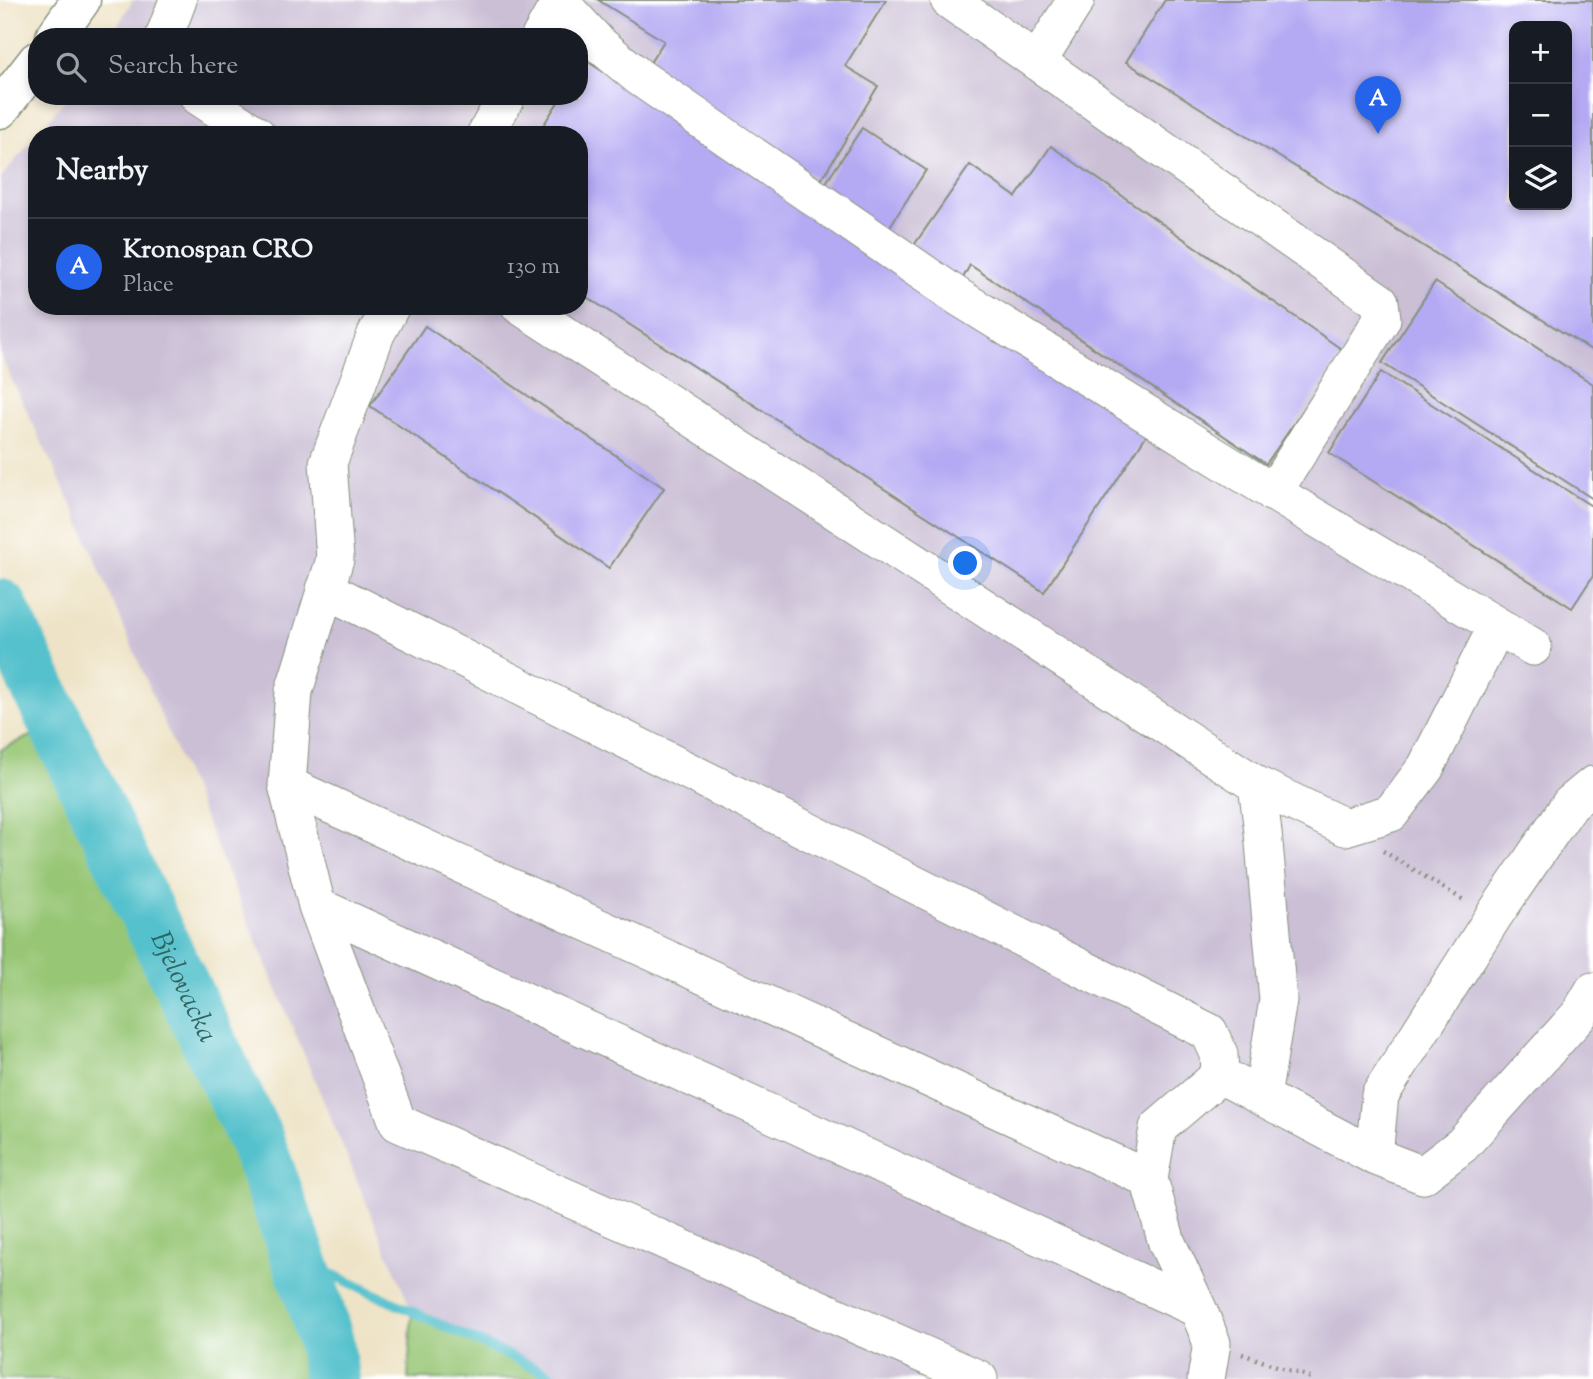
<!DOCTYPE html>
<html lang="en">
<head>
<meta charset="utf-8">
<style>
  body { margin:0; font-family:"Sorts Mill Goudy",serif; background:#20242c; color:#f1f3f6 }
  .controls { position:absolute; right:21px; top:21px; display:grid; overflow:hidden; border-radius:14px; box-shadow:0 4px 10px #0003 }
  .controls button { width:63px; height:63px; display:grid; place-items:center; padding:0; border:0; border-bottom:2px solid #363941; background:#171b24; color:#f1f3f6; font:35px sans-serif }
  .you { position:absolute; left:966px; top:564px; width:24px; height:24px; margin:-18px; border:5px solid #fff; border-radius:50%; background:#1a73e8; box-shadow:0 0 0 10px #1a73e833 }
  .badge { display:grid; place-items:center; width:46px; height:46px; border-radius:50%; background:#2563eb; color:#fff; font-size:23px; font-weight:700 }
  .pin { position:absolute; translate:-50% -58px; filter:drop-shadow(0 2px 4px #0008) }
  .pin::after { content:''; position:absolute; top:37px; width:24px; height:21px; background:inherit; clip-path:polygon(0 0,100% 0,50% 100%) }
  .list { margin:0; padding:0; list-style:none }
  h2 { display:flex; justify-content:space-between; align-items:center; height:91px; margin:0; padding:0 28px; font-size:30px }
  h2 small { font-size:23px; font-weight:400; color:#9ea1a6 }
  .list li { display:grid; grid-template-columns:46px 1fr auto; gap:21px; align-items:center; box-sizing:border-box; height:98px; padding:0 28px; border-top:2px solid #363941 }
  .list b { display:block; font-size:26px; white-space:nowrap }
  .list p { margin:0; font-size:23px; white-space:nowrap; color:#9ea1a6 }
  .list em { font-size:23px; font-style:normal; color:#9ea1a6 }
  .icon { flex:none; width:38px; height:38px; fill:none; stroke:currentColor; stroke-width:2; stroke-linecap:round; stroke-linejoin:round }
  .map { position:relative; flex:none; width:1593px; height:1379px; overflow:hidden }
  .search { position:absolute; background:#171b24; box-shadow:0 4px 10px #0003; left:28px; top:28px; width:560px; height:77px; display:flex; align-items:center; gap:18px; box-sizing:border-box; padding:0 24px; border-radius:28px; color:#9ea1a6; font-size:26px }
  .panel { position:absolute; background:#171b24; box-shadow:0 4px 10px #0003; left:28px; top:126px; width:560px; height:189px; border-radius:28px }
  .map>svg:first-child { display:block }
</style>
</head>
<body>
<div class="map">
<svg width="1593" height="1379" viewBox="0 0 1593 1379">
  <rect width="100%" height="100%" fill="#fff"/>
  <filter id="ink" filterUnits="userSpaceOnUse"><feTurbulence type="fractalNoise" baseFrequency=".0143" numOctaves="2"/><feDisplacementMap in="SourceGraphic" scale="14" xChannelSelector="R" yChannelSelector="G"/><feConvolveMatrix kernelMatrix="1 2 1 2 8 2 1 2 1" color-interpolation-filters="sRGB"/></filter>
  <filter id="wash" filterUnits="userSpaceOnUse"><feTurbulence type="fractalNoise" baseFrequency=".00686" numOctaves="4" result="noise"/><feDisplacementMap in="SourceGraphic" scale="28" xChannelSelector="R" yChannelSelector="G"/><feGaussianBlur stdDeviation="1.57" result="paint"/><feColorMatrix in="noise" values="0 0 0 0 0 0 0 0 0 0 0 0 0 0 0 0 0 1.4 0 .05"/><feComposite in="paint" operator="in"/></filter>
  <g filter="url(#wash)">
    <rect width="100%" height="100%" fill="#eee3c6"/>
    <path fill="#cbbfd5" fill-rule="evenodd" d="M133,0H1593V1379H559L412,1311L78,518L0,355V179L68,96H579V37H111ZM1514,26H1567V205H1514ZM37,135H579V306H37Z"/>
    <path fill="#97c675" stroke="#5b8254" stroke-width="2" d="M56,724L256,1140L308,1282L326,1342L331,1379H0V750Z
      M412,1311L559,1379H408Z"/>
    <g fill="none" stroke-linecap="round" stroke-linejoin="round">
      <path stroke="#54c1cc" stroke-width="10" d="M299,1259L559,1379"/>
      <path stroke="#54c1cc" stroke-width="56" id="s1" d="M0,607L256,1140L312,1294L326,1342L331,1379"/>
    </g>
    <g id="blocks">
      <path fill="#b4a9f3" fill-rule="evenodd" d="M598,0H886L845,66L878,86L821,180L644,72L664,41Z
        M1165,0H1593V351L1126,62ZM1514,26H1567V205H1514Z
        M585,60L1153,425L1044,592L579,292V135H537L562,96H579V70Z
        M862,128L926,170L883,237L818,195Z
        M1051,146L1344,351L1266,464L970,265L955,293L905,258L970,165L1016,197Z
        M1435,282L1593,384V499L1382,363Z
        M425,326L664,488L609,568L370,406Z
        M1381,372L1593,507V576L1572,608L1329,453Z"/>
    </g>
  </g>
  <g filter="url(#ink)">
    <use href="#blocks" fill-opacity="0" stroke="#86907d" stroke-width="2"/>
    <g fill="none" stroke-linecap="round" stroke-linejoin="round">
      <g stroke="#86907d" stroke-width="39">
        <path id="minor" d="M561,0L560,2L599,44L639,77L960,298L1266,488L1533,647
          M949,0L1380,302L1382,319L1273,493
          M164,37L178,0
          M540,37L560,2
          M1037,62L1076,0
          M198,96L257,135
          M485,135L507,96
          M391,306L376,334L328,463L335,559L294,691L287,785L317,906L398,1123L979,1379
          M520,306L1257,785L1345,827L1391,813L1426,767L1497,626
          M325,589L1209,1032L1219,1054L1220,1075
          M287,785L1149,1179
          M1257,785L1263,832L1278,1000L1262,1097
          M1593,785L1570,804L1493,917L1380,1095L1374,1156L1423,1175L1462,1145L1579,1015L1593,991
          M317,906L1198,1309
          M1206,1379L1212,1343L1198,1309L1167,1243L1149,1179L1158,1128L1220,1075L1374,1156"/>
      </g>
      <g stroke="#86907d" stroke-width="41">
        <path id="major" d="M55,37L81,0
          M0,109L37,61"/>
      </g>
      <path stroke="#86907d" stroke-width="4.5" stroke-dasharray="2 5" stroke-linecap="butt" d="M1383,851L1465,901
        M1242,1354L1314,1379"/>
      <use href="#minor" stroke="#fff" stroke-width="37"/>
      <use href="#major" stroke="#fff" stroke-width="38"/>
    </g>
  </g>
  <g text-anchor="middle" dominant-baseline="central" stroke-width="5" stroke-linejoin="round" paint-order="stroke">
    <g font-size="28" font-style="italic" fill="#2f6562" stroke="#fff">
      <text stroke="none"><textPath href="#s1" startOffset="422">Bjelovacka</textPath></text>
    </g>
  </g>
</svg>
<div class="controls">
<button>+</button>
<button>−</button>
<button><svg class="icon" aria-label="layers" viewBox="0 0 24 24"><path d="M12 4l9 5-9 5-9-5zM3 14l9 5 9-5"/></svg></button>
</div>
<div class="you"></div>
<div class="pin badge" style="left:1378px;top:134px">A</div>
<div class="search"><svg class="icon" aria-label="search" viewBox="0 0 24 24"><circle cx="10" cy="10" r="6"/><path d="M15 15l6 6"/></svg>Search here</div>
<section class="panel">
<h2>Nearby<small></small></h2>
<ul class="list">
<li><span class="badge">A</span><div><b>Kronospan CRO</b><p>Place</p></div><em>130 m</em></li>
</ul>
</section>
</div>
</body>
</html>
